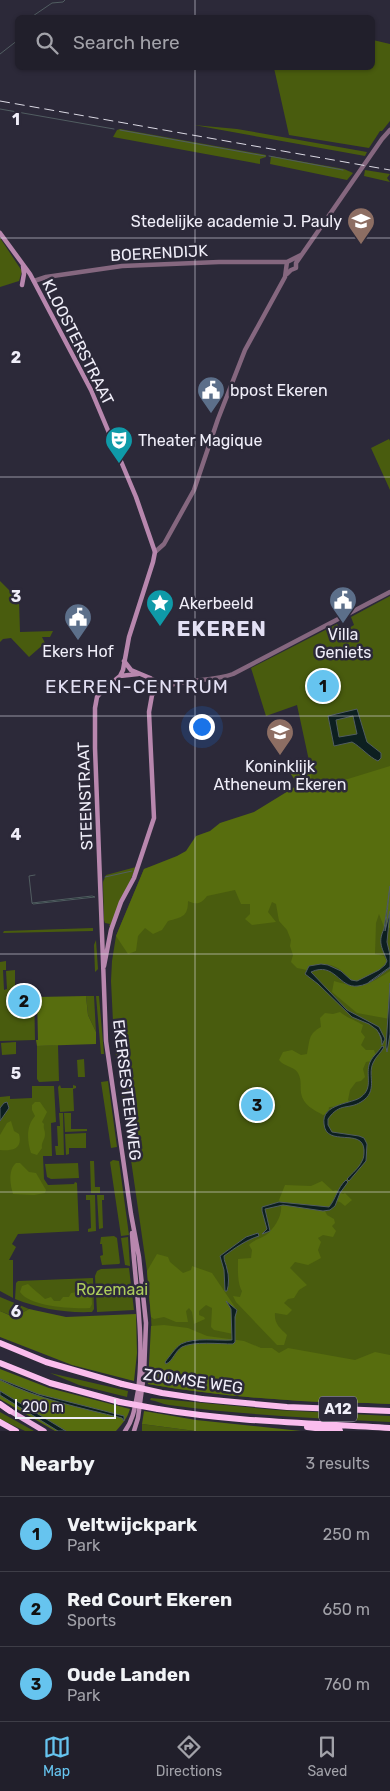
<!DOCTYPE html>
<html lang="en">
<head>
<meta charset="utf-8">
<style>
  body { margin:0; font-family:Rubik,sans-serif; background:#2d2c37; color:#f1f3f6 }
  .scale { position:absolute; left:15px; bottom:12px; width:101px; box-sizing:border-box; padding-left:5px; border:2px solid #f0eef9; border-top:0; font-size:14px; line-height:18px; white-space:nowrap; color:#f0eef9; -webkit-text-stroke:4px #2c2939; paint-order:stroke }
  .you { position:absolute; left:201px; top:726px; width:18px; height:18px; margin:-12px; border:4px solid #fff; border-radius:50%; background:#1a73e8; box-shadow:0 0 0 8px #1a73e833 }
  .badge { display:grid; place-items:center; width:32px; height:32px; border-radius:50%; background:#66c4ef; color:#111; font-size:16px; font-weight:700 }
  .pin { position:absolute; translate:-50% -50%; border:2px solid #fff; box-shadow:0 1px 5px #0006 }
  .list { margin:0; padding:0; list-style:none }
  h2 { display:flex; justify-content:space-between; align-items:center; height:65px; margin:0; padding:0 20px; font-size:21px }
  h2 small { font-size:16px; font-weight:400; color:#a2a2a9 }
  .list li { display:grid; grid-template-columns:32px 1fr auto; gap:15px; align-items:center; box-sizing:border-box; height:75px; padding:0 20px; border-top:1px solid #3e3d47 }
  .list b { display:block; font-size:19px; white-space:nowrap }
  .list p { margin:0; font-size:16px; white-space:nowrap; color:#a2a2a9 }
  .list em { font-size:16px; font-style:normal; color:#a2a2a9 }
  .icon { flex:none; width:28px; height:28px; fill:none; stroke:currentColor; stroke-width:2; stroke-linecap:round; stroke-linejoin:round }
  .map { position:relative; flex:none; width:390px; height:1431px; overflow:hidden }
  .search { position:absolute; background:#211f2b; box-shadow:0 1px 4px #0004; left:15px; right:15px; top:15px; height:55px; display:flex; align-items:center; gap:12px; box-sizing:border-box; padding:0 18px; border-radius:8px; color:#a2a2a9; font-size:19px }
  .sheet { height:290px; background:#211f2b }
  nav { display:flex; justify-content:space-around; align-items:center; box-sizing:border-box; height:70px; border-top:1px solid #3e3d47; background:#211f2b; font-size:14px; color:#a2a2a9 }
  nav a { display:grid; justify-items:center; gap:2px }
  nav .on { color:#66c4ef }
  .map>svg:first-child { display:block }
</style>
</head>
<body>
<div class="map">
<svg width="390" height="1431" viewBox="0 0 390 1431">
  <rect width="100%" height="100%" fill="#2c2939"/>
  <path fill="#495c0e" d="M373,40L390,44V121L382,131H380L369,148L289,135L274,68H372Z
    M194,125L237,129L367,152L365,156Z
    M120,129L266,155V157L260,159V164L113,137L117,130Z
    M271,156L344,169L353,173L347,180L270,164Z
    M365,170L390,174L387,178L390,182L364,176Z
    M0,238L22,271L19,281L0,287Z
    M389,439L390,441V490L371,448Z
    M0,581L19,600L20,632L53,631L50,637H42L45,643L29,657L11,638L3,639L0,642Z
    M390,596V1404C360,1402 331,1403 301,1401C250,1398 199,1393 148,1384L152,1337L151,1317L147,1271L114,1042L111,981L112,961L116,936L144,869L179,858L311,783V770L297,705L266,716L251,668L337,624L342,632L354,625L351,617Z
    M136,867L111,926H109L110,924L105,923L104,920L103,882L106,875Z
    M93,928V931L3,933L4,931Z
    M96,940L98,969L95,972L94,945Z
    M6,961V970H3L4,990L7,989L6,971L15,970V989H34L35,1040L0,1041V962Z
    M86,996H94L96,1032L88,1015Z
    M96,996H99L104,1054H101Z
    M16,1042V1054L2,1055L1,1043Z
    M58,1045L59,1081L39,1082L37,1079V1046Z
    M84,1059L85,1077H78L77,1060Z
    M108,1081L117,1147L111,1148L101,1082Z
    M60,1085L61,1088H73V1085L76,1086V1088L73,1089L74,1111L60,1112L58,1087Z
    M32,1086H54L56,1122L51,1123L52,1156H43L44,1179L48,1185L74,1184L75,1182L77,1183L79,1231L18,1234L12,1244L16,1247L9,1260H13V1298L0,1291V1097L10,1096V1099L32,1098Z
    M59,1113H63L64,1155H56L55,1146H58L57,1126H60Z
    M64,1113H71V1129H87V1131L65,1132Z
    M86,1133V1148H69V1154L66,1155L65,1134Z
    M113,1160L119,1161L129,1235L121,1236L110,1162Z
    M90,1161H94L95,1187H100V1193H91Z
    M78,1163L79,1178L51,1179L47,1177L45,1164Z
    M86,1195H95L96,1231L88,1232V1229L91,1228L90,1200H86Z
    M97,1195H104V1200H102L103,1228L99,1229Z
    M114,1236L117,1238L120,1263L119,1264L102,1265L100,1256L103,1255L102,1244H100L101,1237Z
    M128,1237L130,1266L125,1265L121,1238Z
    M129,1268L134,1310L97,1312L95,1276L97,1271L101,1269Z
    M93,1278L94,1309L92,1312C64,1313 41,1309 15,1299L16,1283L18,1281Z
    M0,1297L29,1309L18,1315L17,1318L0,1311Z
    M50,1373L128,1391L127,1397L79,1385Z
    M151,1398L276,1410L390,1416V1422C316,1418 242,1415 169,1405C162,1404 157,1401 150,1400Z
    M0,1412L34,1431H25L0,1419Z
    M142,1424L195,1431H142Z"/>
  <path fill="#576d0e" d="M390,766V928L384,927L379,914L376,923L375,954L384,956L387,962C380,970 364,984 352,980C348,979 346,975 343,972C332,962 318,962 307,970L297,968L291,962L293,955L290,946L291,940L287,930L279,921L276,904L272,902L268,912L276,922L252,925L245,919L250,914V904H241L235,890L207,896C201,904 197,905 188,901C188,917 182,917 168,921L162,930L153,934L145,928L138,936L136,951L128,954L116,936L144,869L177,856L186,851L196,836L210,831L220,823L254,812L298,785L291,774L311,770L312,790Z
    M390,971V1019L357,1013L332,992L334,981C361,989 367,986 390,971Z
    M86,996L88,1015L96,1032V1044L37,1046L36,1040H38L37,997Z
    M340,1012C347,1018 355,1020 363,1025L361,1032L365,1037L361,1045L366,1050H374L376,1056L371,1061L366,1062L363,1069L365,1077L361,1081L356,1082L350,1090L348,1100L350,1102L345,1106L329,1107L328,1114L323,1115C314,1110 303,1105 301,1093C300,1086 302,1080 298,1073C294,1066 284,1067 279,1060L283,1052L292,1050L301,1055L307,1054C310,1040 308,1034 321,1027L320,1018L325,1013L333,1014Z
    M35,1102H40L47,1112L42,1122L44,1124C43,1129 45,1130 45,1134C45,1140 41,1142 42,1148L37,1155L31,1153C27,1140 26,1126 35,1116L32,1110V1105Z
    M11,1121L14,1131L19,1134C23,1149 12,1151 0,1150V1135L7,1123Z
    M16,1163H20L29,1172L36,1173L46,1190L45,1193L34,1195L13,1194C10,1184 8,1170 16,1163Z
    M322,1181L333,1191L336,1190L343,1194L345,1193L352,1200L345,1206L340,1202L336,1201L329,1210L325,1211L327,1215L334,1219L335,1223L332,1226L336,1231L333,1237L323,1235L318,1238L321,1242L318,1250L321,1258L308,1265L295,1262L290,1268L307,1285L299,1290L294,1298L288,1299L284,1303L292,1310L287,1315L275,1313C274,1324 280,1328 287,1335L284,1345H277L236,1302L233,1296L240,1297L242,1291C237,1283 238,1268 238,1259L251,1258L252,1250L249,1245C255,1239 260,1239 266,1235C275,1228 286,1211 279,1200L285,1185L311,1186Z
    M157,1254L168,1257L170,1262L183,1273L191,1270L192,1266L212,1273L237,1310L233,1334L214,1330L211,1327L212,1308L206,1305L199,1311V1315L204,1317L205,1319L194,1324L192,1312L189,1308L186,1311L188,1322H176L164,1317L154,1319L151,1317L147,1271Z
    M84,1282H88L91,1285L92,1304L90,1308C73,1309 30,1307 20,1292L22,1286L28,1284C34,1290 40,1294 45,1299L51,1297L54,1301H60L63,1297H69L71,1293L82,1291L81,1287Z
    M29,1309L66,1317L136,1314L137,1353L134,1381L72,1365L0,1337V1311L16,1318L18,1315Z
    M164,1325L188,1328L207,1336L244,1341L261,1348H272L279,1353L288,1348L355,1360L375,1352L390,1355V1404C360,1402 331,1403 301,1401C250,1398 199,1393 148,1384L151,1326Z
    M0,1369L49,1388L130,1409C127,1419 122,1424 116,1431H55L0,1399Z
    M144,1411L196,1420L301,1431H195L142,1424Z"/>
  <path fill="#0d1f20" stroke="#515d61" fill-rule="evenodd" d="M357,709L367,742L381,753V758L378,761C369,757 361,747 352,742L334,746L328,716ZM353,716L357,734L339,737L336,720Z
    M390,886L385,931L390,911L387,942L390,955V968C381,974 370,985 358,986C339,989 335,961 311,972L347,1010L379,1027L385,1039L382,1045L381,1037L377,1030L369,1024L352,1017L318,984L305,974L309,966L321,964L328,965L341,971L351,980L357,981L379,970L385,965L387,961C383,949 377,943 384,929Z
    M92,896L95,897L33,904L32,903Z
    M390,983V1034L387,1052L386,1047Z
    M382,1046L384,1047C381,1053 376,1056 373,1063C367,1076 379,1091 361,1102C348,1110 340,1102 328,1119V1125L332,1132L359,1136L364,1138L367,1144L366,1161L349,1181L347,1179C352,1173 359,1168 362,1161C364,1158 364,1154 364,1150C363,1127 326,1148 324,1124C321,1103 353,1104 361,1097C373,1088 366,1077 369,1065C371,1057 378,1053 382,1046Z
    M7,1102L9,1108L0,1121V1108L4,1103Z
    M346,1180L348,1182L340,1193L335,1206L330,1210L323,1211L283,1205L265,1209L270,1231L262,1234L267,1229L262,1211V1207L279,1202L329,1207C336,1199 337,1188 346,1180Z
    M258,1233L259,1236C246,1240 235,1248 224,1256C224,1262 226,1263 227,1269C229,1275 229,1285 227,1291H225L224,1270L220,1256L246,1237Z
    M226,1301L237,1310L235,1317V1342L233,1344C220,1344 193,1341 182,1347C175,1351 173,1361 166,1364L165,1362C170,1356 175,1348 181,1344C195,1337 217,1341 232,1340L231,1309Z
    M0,1379L38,1394L124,1416V1421L122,1418C81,1408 38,1399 0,1380Z
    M0,1391L66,1431H58L0,1395Z"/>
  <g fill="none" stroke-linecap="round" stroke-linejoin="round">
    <path stroke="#515d61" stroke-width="1" d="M30,18L52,3L63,2L65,0
      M0,54L18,40
      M0,109L114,129
      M120,130L265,156
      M269,156L343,170
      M105,877L132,871
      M32,903L29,876L35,875
      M369,982L390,967
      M379,1033L382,1041
      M155,1378L159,1372"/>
    <path stroke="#85677f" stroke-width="4.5" d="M287,262L301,255
      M287,274L291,270L296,268V263L382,139L390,130
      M34,281L46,277L122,266L219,262H287
      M155,552L164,544L194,490L218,419L245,350L285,277L287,262
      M150,678L165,686
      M153,694C170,678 209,683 233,674L390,592"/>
    <path stroke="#b887ae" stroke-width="4.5" d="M0,233L30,274L91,390L136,497L155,552L153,562L129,637L123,670L120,676L102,691L97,697L95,708V748L106,1041L131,1214L139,1257L146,1323L144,1374L138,1418L134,1431
      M22,285L24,274L23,266
      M120,676L138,674
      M104,966L111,930L121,902L134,878L154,818L149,712L154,684L150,678L131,670L124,661
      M125,1431C134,1419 135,1405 138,1391C145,1338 135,1286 132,1233"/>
    <path stroke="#ecaee0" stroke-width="5.5" d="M7,1409L44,1431"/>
    <path stroke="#fabded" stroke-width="6" d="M0,1343L46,1362L122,1384
      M0,1363L50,1383L120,1402
      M202,1399L287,1407L390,1411
      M0,1404L10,1411
      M158,1409C235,1422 313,1423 390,1428
      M0,1422L16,1431
      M307,1427L340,1431"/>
    <path stroke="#dbd9e4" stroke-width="1" stroke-dasharray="10 5" stroke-linecap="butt" d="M0,101L390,170"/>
    <path stroke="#fabded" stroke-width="6" d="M122,1384L162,1393L202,1399
      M120,1402L158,1409"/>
  </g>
  <path fill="none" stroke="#f0eef9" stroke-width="1" stroke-opacity="0.55" d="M195,0V18M195,68V1431M0,238H390M0,477H390M0,716H390M0,954H390M0,1192H390"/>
  <defs>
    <g id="school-pin" transform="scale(1.4375)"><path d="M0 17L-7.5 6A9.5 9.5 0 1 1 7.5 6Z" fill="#8d6e63" stroke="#2c2939"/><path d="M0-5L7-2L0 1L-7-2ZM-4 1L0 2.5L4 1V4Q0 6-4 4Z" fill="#fff"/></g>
    <g id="civic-pin" transform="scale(1.4375)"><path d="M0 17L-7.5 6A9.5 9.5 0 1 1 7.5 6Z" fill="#5c6f8a" stroke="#2c2939"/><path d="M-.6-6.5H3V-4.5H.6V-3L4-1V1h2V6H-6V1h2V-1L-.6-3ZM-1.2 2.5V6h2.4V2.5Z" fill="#fff"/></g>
    <g id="theatre-pin" transform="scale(1.4375)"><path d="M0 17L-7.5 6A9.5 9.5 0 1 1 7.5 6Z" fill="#0f9aa8" stroke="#2c2939"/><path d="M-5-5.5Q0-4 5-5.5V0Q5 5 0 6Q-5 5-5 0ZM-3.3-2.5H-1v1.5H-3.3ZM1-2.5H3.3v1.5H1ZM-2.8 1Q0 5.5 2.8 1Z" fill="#fff"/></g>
    <g id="sight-pin" transform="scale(1.4375)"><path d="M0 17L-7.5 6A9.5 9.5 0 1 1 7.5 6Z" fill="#0f9aa8" stroke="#2c2939"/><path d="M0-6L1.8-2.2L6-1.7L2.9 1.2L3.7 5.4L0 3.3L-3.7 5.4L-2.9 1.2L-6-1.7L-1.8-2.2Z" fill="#fff"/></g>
  </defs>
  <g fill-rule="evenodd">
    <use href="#school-pin" x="361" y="221"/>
    <use href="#civic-pin" x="211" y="390"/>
    <use href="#theatre-pin" x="119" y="440"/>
    <use href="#civic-pin" x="343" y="600"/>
    <use href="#sight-pin" x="160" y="603"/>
    <use href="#civic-pin" x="78" y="617"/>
    <use href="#school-pin" x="280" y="732"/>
  </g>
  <g text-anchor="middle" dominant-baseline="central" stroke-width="5" stroke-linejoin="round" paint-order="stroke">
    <rect fill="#2c2939" stroke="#b5b3bf" stroke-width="1" x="319" y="1396.5" width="38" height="25" rx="4"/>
    <g font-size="15" font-weight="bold" fill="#f0eef9">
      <text x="338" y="1409">A12</text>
    </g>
    <g font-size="16" fill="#f0eef9" stroke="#2c2939" text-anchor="start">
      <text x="342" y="221" text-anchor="end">Stedelijke academie J. Pauly</text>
      <text x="230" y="390">bpost Ekeren</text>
      <text x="138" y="440">Theater Magique</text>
      <text x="179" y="603">Akerbeeld</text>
      <text x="343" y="634" text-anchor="middle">Villa<tspan x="343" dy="18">Geniets</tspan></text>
      <text x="78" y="651" text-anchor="middle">Ekers Hof</text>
      <text x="280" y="766" text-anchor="middle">Koninklijk<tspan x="280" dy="18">Atheneum Ekeren</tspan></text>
    </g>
    <g font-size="16" fill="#f0eef9" stroke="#2c2939">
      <text transform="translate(159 253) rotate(-3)">BOERENDIJK</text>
      <text transform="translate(78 342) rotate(63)">KLOOSTERSTRAAT</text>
      <text transform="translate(85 796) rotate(-92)">STEENSTRAAT</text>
      <text transform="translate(127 1090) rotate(83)">EKERSESTEENWEG</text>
      <text transform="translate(193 1381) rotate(8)">ZOOMSE WEG</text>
    </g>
    <g font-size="16" fill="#aece5b" stroke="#2c2939">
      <text x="112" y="1289">Rozemaai</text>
    </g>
    <g font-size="19" letter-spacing="1" fill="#e3e0f4" stroke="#2c2939">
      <text x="137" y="686">EKEREN-CENTRUM</text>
    </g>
    <g font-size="21" font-weight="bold" letter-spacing="1" fill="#e3e0f4" stroke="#2c2939">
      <text x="222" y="628">EKEREN</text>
    </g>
  </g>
  <g font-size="16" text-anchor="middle" font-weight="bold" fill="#f0eef9" stroke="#2c2939" stroke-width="5" stroke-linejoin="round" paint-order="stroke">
    <text x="16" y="125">1</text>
    <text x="16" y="363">2</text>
    <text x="16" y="602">3</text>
    <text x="16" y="840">4</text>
    <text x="16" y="1079">5</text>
    <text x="16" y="1317">6</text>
  </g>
</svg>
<div class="scale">200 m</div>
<div class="you"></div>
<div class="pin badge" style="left:323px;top:686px">1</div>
<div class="pin badge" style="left:24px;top:1001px">2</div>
<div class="pin badge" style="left:257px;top:1105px">3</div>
<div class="search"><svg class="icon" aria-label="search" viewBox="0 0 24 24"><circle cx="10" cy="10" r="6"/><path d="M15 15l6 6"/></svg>Search here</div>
</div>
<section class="sheet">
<h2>Nearby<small>3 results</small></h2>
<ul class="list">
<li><span class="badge">1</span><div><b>Veltwijckpark</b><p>Park</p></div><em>250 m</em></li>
<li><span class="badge">2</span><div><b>Red Court Ekeren</b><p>Sports</p></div><em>650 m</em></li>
<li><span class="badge">3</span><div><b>Oude Landen</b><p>Park</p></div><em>760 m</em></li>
</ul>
</section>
<nav>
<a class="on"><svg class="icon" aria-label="map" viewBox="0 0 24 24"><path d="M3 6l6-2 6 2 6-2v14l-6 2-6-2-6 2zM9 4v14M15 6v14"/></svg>Map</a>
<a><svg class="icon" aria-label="directions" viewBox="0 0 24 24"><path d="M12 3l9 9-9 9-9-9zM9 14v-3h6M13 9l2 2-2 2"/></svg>Directions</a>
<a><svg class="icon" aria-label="saved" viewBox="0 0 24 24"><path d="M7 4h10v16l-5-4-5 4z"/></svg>Saved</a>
</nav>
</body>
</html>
